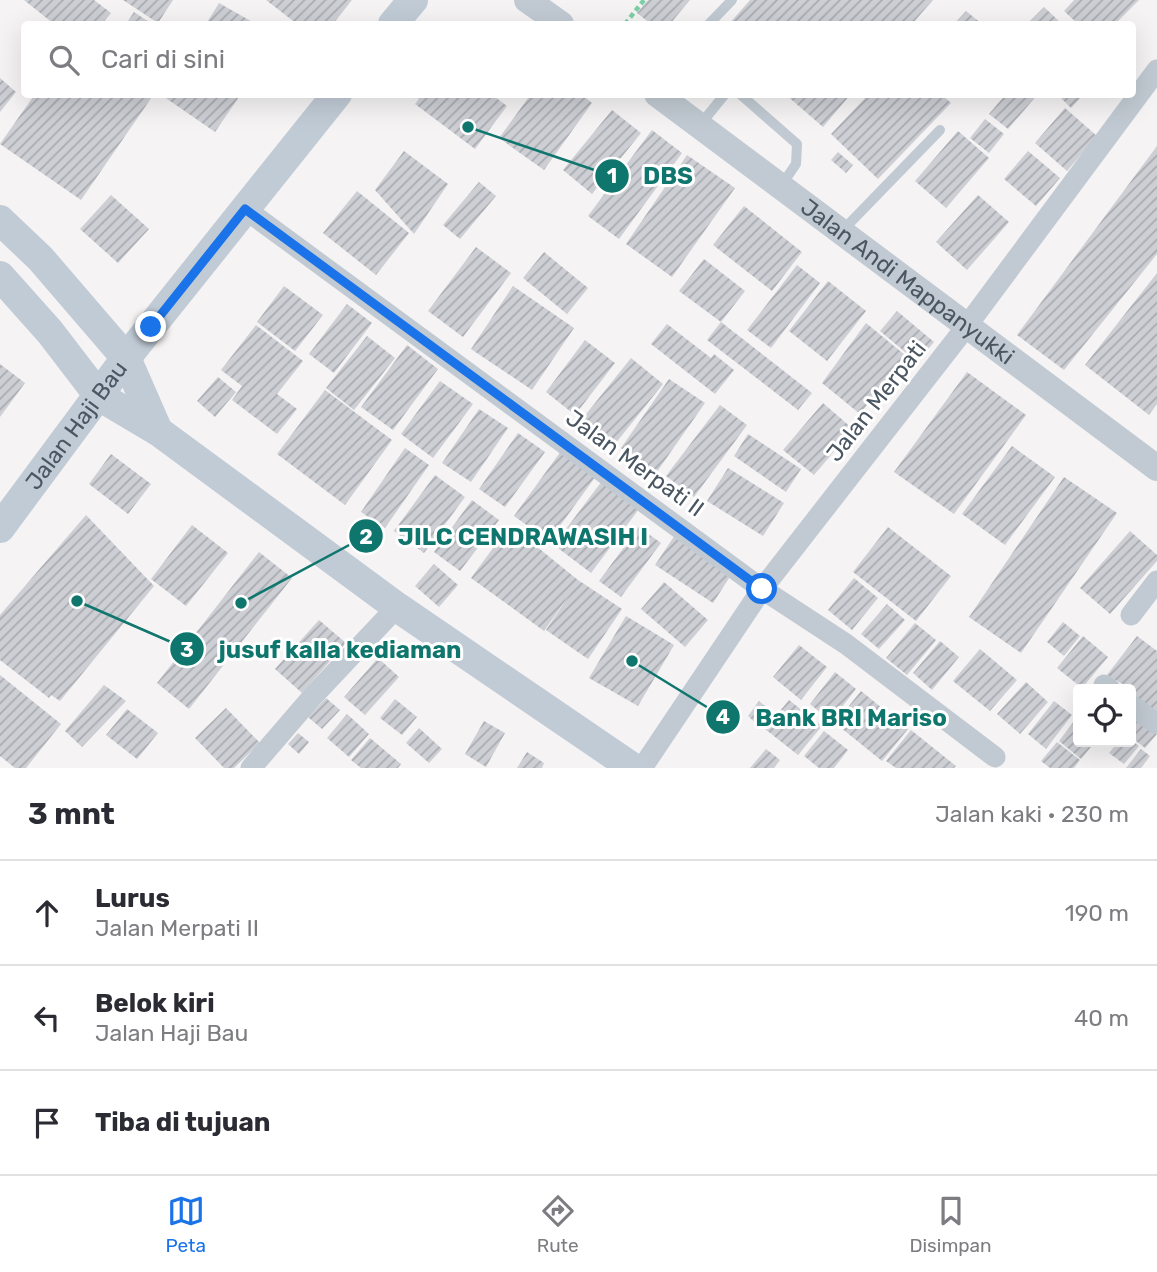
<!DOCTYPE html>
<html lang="id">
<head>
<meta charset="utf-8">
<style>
  body { margin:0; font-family:Rubik,sans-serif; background:#f7f7f7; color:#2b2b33 }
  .controls { position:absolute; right:21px; bottom:21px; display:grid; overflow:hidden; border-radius:7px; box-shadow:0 7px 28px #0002 }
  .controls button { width:63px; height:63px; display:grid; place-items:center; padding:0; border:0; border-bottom:2px solid #e1e1e2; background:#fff; color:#2b2b33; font:35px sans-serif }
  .stop { position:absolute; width:21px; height:21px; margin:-16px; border:5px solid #1a73e8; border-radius:50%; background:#fff }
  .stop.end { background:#1a73e8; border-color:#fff; box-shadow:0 2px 7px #0008 }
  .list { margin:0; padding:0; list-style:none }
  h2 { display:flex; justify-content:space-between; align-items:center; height:91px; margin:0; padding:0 28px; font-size:30px }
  h2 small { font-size:23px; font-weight:400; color:#7c7c81 }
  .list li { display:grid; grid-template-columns:46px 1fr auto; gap:21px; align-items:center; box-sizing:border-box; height:105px; padding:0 28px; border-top:2px solid #e1e1e2 }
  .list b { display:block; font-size:26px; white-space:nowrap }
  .list p { margin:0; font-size:23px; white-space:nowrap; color:#7c7c81 }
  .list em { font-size:23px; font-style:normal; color:#7c7c81 }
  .icon { flex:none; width:38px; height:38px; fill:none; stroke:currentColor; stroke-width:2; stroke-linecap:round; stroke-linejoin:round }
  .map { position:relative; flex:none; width:1157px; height:768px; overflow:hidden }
  .search { position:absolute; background:#fff; box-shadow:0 7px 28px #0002; left:21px; right:21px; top:21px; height:77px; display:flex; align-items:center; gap:18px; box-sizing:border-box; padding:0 24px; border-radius:7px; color:#7c7c81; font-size:26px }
  .sheet { height:406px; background:#fff }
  nav { display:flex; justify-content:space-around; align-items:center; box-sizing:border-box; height:98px; border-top:2px solid #e1e1e2; background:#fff; font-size:19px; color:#7c7c81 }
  nav a { display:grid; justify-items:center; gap:4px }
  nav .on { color:#1a73e8 }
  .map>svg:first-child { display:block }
</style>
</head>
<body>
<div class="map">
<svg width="1157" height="768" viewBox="0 0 1157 768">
  <defs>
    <pattern id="building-hatch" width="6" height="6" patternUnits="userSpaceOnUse" patternTransform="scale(1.75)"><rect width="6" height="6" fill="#cdcfd5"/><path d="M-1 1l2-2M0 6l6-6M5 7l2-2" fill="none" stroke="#a8abb0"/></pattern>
  </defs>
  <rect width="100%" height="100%" fill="#f5f3f3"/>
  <path fill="url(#building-hatch)" d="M24,0H94L111,13L102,24H54Z
    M123,0H173L158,23Z
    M266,0H352L333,24H297Z
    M648,0H690L670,24H651L637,13Z
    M750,0H933L912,24H729Z
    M1074,0H1139L1115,24H1078L1064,11Z
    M219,3L256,24H206Z
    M1044,7L1062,24H1027Z
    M966,11L982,24H954Z
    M134,12L152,24H126Z
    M0,78L16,92L0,112Z
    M35,94H154L81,200L0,144Z
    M160,94H241L215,132Z
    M414,94H491L507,106L475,149L415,104L419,99Z
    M531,94H581L592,103L544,170L499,138Z
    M785,94H851L823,127Z
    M869,94H891L895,98L899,94H941L951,103L878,179L831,134Z
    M1006,94H1038L1008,129L989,114Z
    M1057,94H1084L1071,108Z
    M1065,108L1097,136L1067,171L1035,143Z
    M612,110L641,133L592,194L563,170Z
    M985,119L1004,134L989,153L970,138Z
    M652,130L682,153L619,239L588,216Z
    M958,131L989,158L946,208L915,181Z
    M1157,146V254L1064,370L1017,335Z
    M404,151L448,184L414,234L375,190Z
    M1028,151L1060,178L1036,206L1004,179Z
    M838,152L853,165L846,173L831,160Z
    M687,155L735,188L672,277L626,244Z
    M479,182L496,196L460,239L443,225Z
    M357,191L409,233L376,275L323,233Z
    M111,195L149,229L118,263L80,229Z
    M978,195L1009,222L967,270L936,242Z
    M744,206L802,252L772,291L713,245Z
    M476,247L511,273L463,337L428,311Z
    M544,252L588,288L567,314L523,278Z
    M704,259L745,291L721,322L679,291Z
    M797,265L820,283L771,348L747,330Z
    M1157,273V404L1149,415L1085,365Z
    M828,281L866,311L827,361L789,331Z
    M284,286L323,315L295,351L257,322Z
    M513,286L574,328L532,390L471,349Z
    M347,304L372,323L334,373L309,354Z
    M897,311L934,342L917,362L880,331Z
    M721,322L812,393L798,410L707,340Z
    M866,323L905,355L860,414L822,383Z
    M667,324L711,358L714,354L734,370L715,394L651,344Z
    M256,325L303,361L277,394L297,409L277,434L232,400L242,386L221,370Z
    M367,336L395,358L354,410L326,388Z
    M585,340L615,363L575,415L546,392Z
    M407,345L438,369L393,430L361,407Z
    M631,358L663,384L615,444L583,418Z
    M0,364L25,383L0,417Z
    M967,372L1026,415L954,514L894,472Z
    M218,377L236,392L215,417L197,401Z
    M669,379L705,403L656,473L621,448Z
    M440,381L473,404L433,458L401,434Z
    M325,390L392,440L345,505L277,454Z
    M823,403L853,429L814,475L783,450Z
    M720,405L747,425L694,497L666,476Z
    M479,409L508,428L471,482L442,463Z
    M518,433L545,452L505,507L479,489Z
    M748,434L801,469L786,492L734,456Z
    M1012,446L1055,477L1005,545L962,514Z
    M405,448L429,465L385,528L361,512Z
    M561,451L596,476L549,541L514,516Z
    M111,454L151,484L128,514L89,484Z
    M728,468L784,503L763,536L707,501Z
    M435,475L465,497L424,553L394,531Z
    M605,477L642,505L591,573L554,545Z
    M1064,477L1117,513L1021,653L969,617Z
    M472,500L499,520L460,571L434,552Z
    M86,515L154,586L60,701L51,695L49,698L0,660V615Z
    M192,525L228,553L186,606L151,579Z
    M510,525L578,580L622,609L588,659L546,630L572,591L544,631L471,578Z
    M639,527L661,543L621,597L599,581Z
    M888,527L951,576L916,621L853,572Z
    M1130,531L1157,555V561L1110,614L1080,588Z
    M675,535L733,572L713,603L655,565Z
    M259,552L292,578L189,709L157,683Z
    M434,564L458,585L439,607L415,586Z
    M854,578L878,598L852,630L828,610Z
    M664,582L708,620L685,647L641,609Z
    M887,604L905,620L879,649L861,634Z
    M626,616L674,645L638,706L589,678Z
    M319,620L346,643L302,693L275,669Z
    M1063,622L1080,636L1064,656L1047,642Z
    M915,623L936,640L907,675L886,658Z
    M1083,636L1108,657L1082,688L1057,668Z
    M1137,636L1157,651V712L1131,693V689L1107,675Z
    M940,641L959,657L932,690L913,673Z
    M799,645L827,667L801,700L773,677Z
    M980,649L1017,680L990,711L953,681Z
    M378,658L399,677L365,715L344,697Z
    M835,672L856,689L831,721L810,704Z
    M0,675L61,724L26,768H15L0,756Z
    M1026,682L1048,702L1020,734L997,714Z
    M104,685L126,701L82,747L65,731Z
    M861,691L908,729L882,761L835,723Z
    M326,698L340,710L322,729L308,717Z
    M395,699L417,717L402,735L380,718Z
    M789,700L822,726L798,755L765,729Z
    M759,701L771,711L759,726L748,716Z
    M1054,701L1072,715L1046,749L1028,734Z
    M226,708L260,743L234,768H224L195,738Z
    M127,709L158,733L137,759L106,735Z
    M347,714L369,734L349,757L327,738Z
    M1078,716V742H1095L1081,759L1059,741Z
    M1131,716L1157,734L1145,748L1131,737Z
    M484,721L505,733L486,767L465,754Z
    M419,728L442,749L429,763L406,743Z
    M911,730L956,766L954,768H896L886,761Z
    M824,731L848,750L834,768H819L804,756Z
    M298,733L309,742L299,754L288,744Z
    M370,738L401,764L398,768H361L351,760Z
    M1131,740L1139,746L1124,764L1109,753L1118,742Z
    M1057,742L1080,760L1074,768H1050L1041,761Z
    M766,749L780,760L774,768H750Z
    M1141,749L1150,756L1141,768H1126Z
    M527,752L544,763L542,768H517Z"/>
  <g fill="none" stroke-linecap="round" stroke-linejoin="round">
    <path stroke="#7ad0a6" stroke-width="4.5" stroke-dasharray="5 3.5" stroke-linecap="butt" d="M625,24L644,0"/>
    <path stroke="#c1cad2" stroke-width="10" d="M709,24L732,0
      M740,94L797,144L796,164L781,186
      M700,125L725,94
      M842,231L940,130"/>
    <path stroke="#c1cad2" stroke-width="21" d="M245,209L762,589L846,644L995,757
      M1131,615L1157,581
      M1104,685L1110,689
      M1131,705L1157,724
      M251,768L313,696L397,607
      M642,768L762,589L966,327L1157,70"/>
    <g stroke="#c1cad2" stroke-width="26">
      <path d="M527,0L561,24"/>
      <path id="s1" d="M657,94L1157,468"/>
    </g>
    <g stroke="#c1cbd6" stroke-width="30">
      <path d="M393,24L413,0"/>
      <path d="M0,220L40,258L126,358L158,431"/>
      <path d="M0,276L50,332L99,396L158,431L397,607L633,768"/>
      <path id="s2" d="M0,528L126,358L337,94"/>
    </g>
  </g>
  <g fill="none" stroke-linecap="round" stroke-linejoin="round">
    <path stroke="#1a73e8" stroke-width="9" d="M151,327L245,209L762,589"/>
  </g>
  <g text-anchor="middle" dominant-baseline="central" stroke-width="6" stroke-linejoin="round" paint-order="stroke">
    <g font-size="23" fill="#4a5661" stroke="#fff">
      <text stroke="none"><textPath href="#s1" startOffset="313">Jalan Andi Mappanyukki</textPath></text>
      <text transform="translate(876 401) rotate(-52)">Jalan Merpati</text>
      <text stroke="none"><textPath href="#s2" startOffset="128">Jalan Haji Bau</textPath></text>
      <text transform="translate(635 463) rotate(36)">Jalan Merpati II</text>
    </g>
  </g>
  <path fill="none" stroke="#0f766e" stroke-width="2.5" d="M468 127L612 176M241 603L366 536M77 601L187 649M632 661L723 717"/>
  <g fill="#0f766e" stroke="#fff" stroke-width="2.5">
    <circle cx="468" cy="127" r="7"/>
    <circle cx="241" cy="603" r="7"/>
    <circle cx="77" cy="601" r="7"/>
    <circle cx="632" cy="661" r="7"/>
    <circle cx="612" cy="176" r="18"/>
    <circle cx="366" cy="536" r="18"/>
    <circle cx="187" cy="649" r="18"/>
    <circle cx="723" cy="717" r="18"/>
  </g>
  <g font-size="21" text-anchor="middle" font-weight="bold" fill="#fff">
    <text x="612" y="183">1</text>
    <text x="366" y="544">2</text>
    <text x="187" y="657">3</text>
    <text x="723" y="724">4</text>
  </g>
  <g font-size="24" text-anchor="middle" font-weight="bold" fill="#0f766e" stroke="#fff" stroke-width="6" stroke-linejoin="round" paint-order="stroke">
    <text x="668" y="184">DBS</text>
    <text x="523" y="545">JILC CENDRAWASIH I</text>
    <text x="340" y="658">jusuf kalla kediaman</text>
    <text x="851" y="726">Bank BRI Mariso</text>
  </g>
</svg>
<div class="controls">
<button><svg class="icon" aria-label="locate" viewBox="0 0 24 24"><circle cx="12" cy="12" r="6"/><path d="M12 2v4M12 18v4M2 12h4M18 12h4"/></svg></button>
</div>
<div class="stop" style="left:762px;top:589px"></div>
<div class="stop end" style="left:151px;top:327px"></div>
<div class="search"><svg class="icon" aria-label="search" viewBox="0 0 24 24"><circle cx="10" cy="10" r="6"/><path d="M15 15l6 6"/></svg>Cari di sini</div>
</div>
<section class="sheet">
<h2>3 mnt<small>Jalan kaki · 230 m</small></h2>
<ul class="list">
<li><svg class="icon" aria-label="ahead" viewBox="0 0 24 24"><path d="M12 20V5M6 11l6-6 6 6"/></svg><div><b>Lurus</b><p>Jalan Merpati II</p></div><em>190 m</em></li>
<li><svg class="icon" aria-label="left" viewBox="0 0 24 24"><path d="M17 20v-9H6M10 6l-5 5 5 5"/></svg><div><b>Belok kiri</b><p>Jalan Haji Bau</p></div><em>40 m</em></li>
<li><svg class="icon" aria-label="arrive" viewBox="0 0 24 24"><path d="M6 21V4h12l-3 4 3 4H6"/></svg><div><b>Tiba di tujuan</b></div></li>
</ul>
</section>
<nav>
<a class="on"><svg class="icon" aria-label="map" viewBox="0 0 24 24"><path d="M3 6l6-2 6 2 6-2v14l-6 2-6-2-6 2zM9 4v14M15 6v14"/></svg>Peta</a>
<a><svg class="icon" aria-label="directions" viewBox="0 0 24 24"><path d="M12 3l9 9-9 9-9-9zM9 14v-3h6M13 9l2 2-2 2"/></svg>Rute</a>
<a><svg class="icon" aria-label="saved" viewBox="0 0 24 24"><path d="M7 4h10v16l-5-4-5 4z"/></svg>Disimpan</a>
</nav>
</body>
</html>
